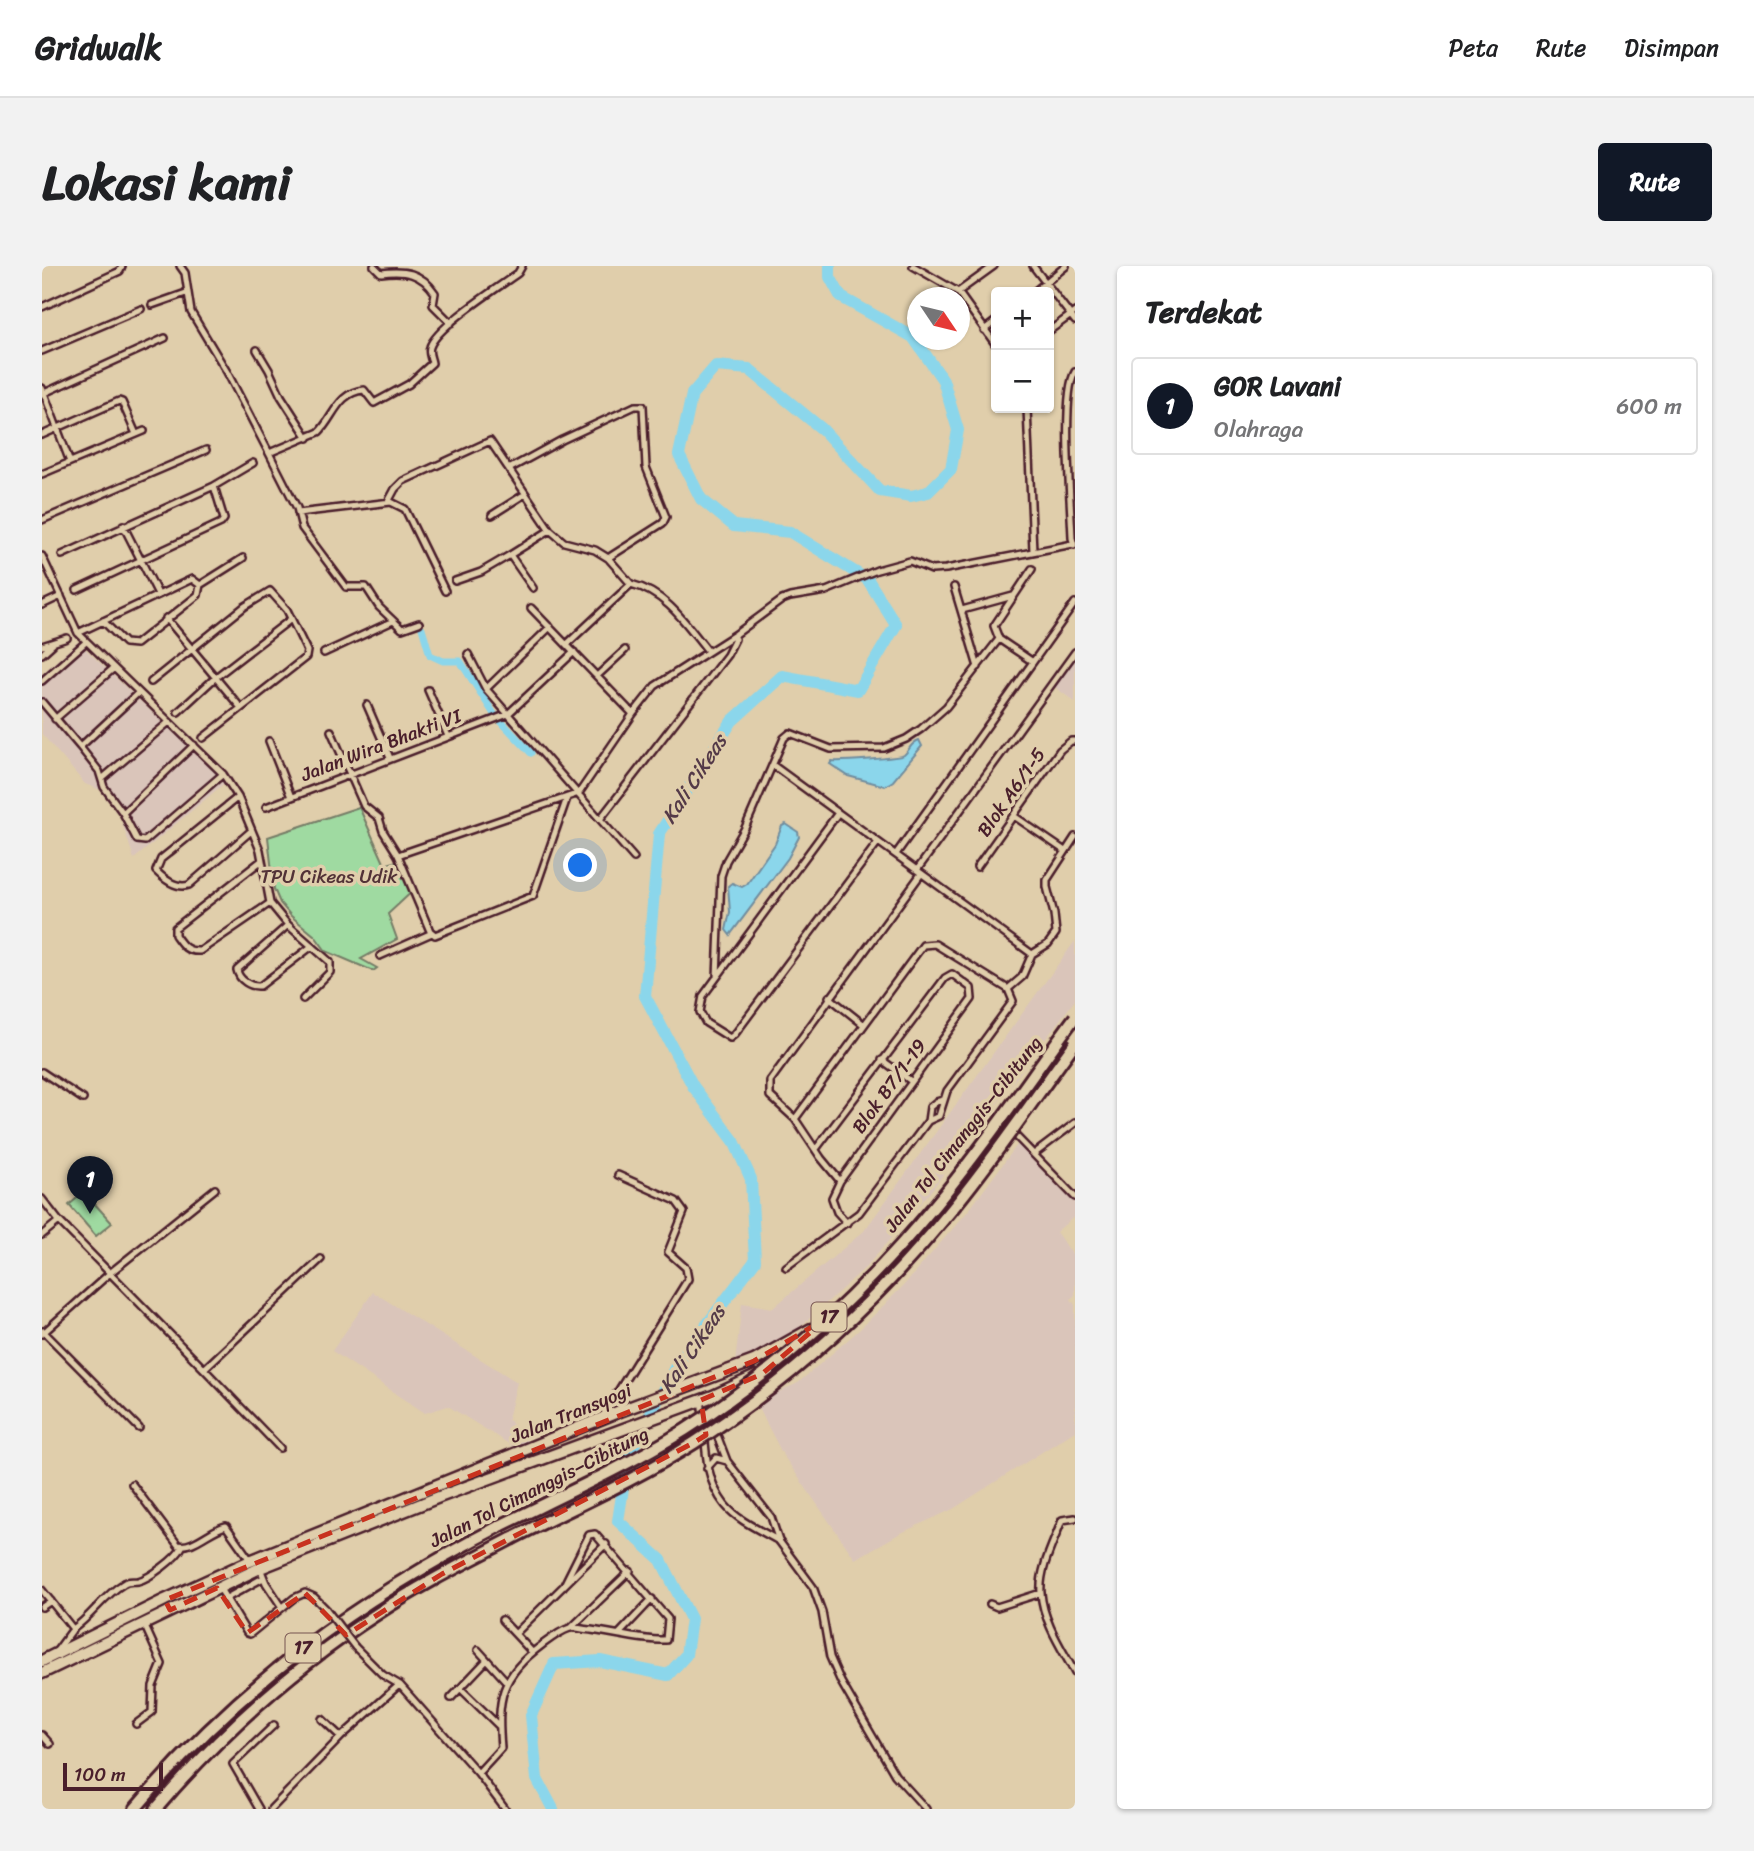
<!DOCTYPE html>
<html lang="id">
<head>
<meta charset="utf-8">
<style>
  body { margin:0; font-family:Sriracha,sans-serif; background:#f2f2f2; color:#202124 }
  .controls { position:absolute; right:21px; top:21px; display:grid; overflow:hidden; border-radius:7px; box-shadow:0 2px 5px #0004 }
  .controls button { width:63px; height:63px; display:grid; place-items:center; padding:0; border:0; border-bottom:2px solid #e0e0e0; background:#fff; color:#202124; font:35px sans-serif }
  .compass { position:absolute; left:865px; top:21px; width:63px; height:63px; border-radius:50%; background:#fff; box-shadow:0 2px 5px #0004; rotate:125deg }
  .scale { position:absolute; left:21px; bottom:18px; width:100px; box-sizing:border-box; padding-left:7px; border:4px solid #4a1f2b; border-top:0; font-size:19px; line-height:24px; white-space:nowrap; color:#4a1f2b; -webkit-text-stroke:5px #e0ceab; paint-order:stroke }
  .you { position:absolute; left:539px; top:600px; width:24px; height:24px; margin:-18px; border:5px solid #fff; border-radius:50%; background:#1a73e8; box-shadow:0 0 0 10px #1a73e833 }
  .badge { display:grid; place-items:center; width:46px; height:46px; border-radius:50%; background:#111827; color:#fff; font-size:23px; font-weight:700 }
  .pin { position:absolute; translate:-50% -58px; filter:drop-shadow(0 2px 4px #0008) }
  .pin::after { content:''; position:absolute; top:37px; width:24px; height:21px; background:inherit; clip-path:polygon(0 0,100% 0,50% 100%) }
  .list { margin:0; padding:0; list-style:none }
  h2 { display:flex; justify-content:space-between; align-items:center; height:91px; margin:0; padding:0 28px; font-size:30px }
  h2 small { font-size:23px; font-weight:400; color:#757577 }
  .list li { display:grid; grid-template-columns:46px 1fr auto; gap:21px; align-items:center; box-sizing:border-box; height:98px; margin:0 14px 14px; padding:0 14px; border:2px solid #e0e0e0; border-radius:7px }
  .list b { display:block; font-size:26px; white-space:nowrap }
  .list p { margin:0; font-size:23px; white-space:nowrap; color:#757577 }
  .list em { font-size:23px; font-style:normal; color:#757577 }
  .map { position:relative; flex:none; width:1033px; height:1543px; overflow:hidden; border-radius:7px }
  header { display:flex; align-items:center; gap:42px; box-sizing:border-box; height:98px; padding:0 35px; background:#fff; border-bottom:2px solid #e0e0e0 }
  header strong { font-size:33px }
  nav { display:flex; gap:38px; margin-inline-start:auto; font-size:24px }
  .intro { display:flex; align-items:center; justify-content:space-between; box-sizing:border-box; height:168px; padding:0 42px }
  h1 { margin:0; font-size:49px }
  .button { padding:18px 32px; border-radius:7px; background:#111827; color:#fff; font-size:24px; font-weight:700 }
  main { display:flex; gap:42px; padding:0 42px }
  aside { flex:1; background:#fff; border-radius:7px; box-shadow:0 2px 5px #0004 }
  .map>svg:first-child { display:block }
</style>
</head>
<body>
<header>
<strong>Gridwalk</strong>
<nav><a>Peta</a><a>Rute</a><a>Disimpan</a></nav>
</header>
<div class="intro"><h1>Lokasi kami</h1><a class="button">Rute</a></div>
<main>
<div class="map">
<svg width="1033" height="1543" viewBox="0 0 1033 1543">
  <rect width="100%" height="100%" fill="#e0ceab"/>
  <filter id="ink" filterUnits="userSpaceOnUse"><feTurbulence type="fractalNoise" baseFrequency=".0143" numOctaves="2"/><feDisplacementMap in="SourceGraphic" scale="14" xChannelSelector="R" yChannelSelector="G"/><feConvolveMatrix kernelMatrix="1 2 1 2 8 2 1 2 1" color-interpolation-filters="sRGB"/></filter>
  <g filter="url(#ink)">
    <path fill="#dac5ba" d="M36,376L184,516L92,593L78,550L59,524L43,518L0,468V408Z
      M1033,388V436L1010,419Z
      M1033,675V734L885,930L824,1001L756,1063L724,1084L693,1097L700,1037L731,1042L822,965Z
      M978,875L1033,936V950L1014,966L1033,992V1029L1029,1033L1033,1039V1165L911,1243L857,1268L813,1293L741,1189L714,1137L756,1117L816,1065L862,1019L927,944Z
      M331,1026L475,1116L466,1153L489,1179L475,1183L406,1140L383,1147L290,1085Z"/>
    <path fill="#9fdaa1" stroke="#747c66" stroke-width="2" d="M317,541L343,599L358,594L374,622L346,648L355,673L319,693L335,702L331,705L284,685L273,670L249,650L238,637L232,623L226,571Z
      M42,926L70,957L54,970L27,939Z"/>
    <path fill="#8bd6eb" stroke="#718d9e" stroke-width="2" d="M877,474L880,480L851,515L843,520L806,510L788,498L790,495C797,496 858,492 862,489C868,484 868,477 877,474Z
      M744,558L756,566L757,571L746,592L688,669L684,664L688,646L686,620L690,617L700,621L705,618L733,578L740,560Z"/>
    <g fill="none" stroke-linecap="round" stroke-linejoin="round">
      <path stroke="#8bd6eb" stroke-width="7" d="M380,362L388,389L401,395H418L452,448L489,487"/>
      <path stroke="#8bd6eb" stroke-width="12" d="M511,1543L495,1513L489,1449L512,1398L558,1395L626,1409L644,1389L649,1353L619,1294L576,1255L586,1190L635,1098L713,995L709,913L692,875L651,820L603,730L617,568L690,455L740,410L816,424L854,359L826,314L748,266L692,260L659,233L637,189L650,128L674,100L707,103L780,163L838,225L869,230L886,226L909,203L916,164L901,114L871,71L799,31L788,11V0"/>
      <g stroke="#4a1f2b" stroke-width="10">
        <path id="minor" d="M138,0L143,7L149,46L185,106L227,187L255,242L260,262L304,321H324L337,341L360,363L377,357
          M332,0L339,7C362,4 379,6 393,27L391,39L409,57
          M871,0L916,26L954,79
          M991,0L1033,55
          M916,26L952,0
          M992,26L1024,0
          M110,39L144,27
          M0,41L78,5L80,0
          M942,64L954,55
          M1007,65L1033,46
          M215,84L227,104L239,130L266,172
          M0,85L99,43
          M0,122L28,196
          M0,128L123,72
          M985,142L991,285
          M0,169L77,135L80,136L94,168
          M227,187L277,166C292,151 296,126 322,124L332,137L367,118L390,97C389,91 386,87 388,81C394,61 457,21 476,7L480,0
          M467,203L520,174L593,140H601L604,201L624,251L621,257L566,292
          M0,208L102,165
          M346,236L353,223L361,215L448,175L508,264L522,276L553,284L566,292L589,318
          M256,247L349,236L363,243L403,325
          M450,249L483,228
          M0,254L164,184
          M81,259L116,328
          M1032,279L1030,272C1029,239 1019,128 1033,106
          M20,289L172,220L211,197
          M468,289L508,264
          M0,290L36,367L150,313L158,319
          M990,303L952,360L957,373L991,396
          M413,315L439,306L468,289L491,322
          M912,321L936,401
          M35,324L179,257L182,253L172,220
          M0,339L19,330
          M489,342L591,448
          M920,344L971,330
          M124,352L199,442
          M61,355L83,377L94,378L156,329L158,319L201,292
          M36,367L181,508L196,531L218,584L228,637L246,659L288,696V706L261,733
          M525,378L589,318C625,327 644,358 666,385
          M0,380L25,372
          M282,387L351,355
          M0,388L11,378
          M426,388L444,423L592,592
          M555,410L583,384
          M0,415L44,376
          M109,416L202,341L228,325L245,344L265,385L264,391L161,472
          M444,423L508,361
          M386,424L406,470
          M96,427L38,481L57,505L62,521L81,547L95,574L103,575L181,508
          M0,436L38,481
          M325,439L348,492
          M136,446L174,411L249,353
          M13,453L72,402
          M289,465L322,540L337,552L341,565L356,589L388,665L393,669L491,630L525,532
          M227,475L249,531
          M732,500L990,688
          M60,513L127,456
          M196,531L119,593L114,605C122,613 135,623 147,619L209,565
          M224,541L466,448L532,386
          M81,547L152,479
          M796,547L661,730L658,746L664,757L688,772L693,768L836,576
          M972,550L1023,585
          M559,552L685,389L693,373
          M854,588L1033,337
          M356,589L537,527L591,448L613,420L694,368L740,334L748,331L784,325L835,304L868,295L890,304L904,303L1031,278
          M219,595L133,662V669C140,679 144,686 158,685L228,637
          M935,601L1018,484L1029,475H1033
          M875,604L1033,386
          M246,659L195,704C197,714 208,721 218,720L270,680
          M338,690L390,667
          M675,711L679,610L684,595L703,562L742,472L748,467L789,483L842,482L864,473L879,463L904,441L957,373
          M787,731L821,758
          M840,794L869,815
          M0,806L41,833
          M753,853L881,679L893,678L966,723
          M886,855L888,841L894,836L901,834
          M969,865L1033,931
          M774,883L903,712L910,708L929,722L930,733L798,915L790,932L795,946L805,957
          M992,888L1033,857
          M798,915L779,892L753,853L728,830V815L879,608
          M0,933L17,955L162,1103L279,993
          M0,969L17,955
          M744,1001L817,947L886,855L897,850L905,825L971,735L966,723L980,711L990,688L1006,678L1014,667L1012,648L1005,621V614L1033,571
          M1,1065L97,1162
          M0,1068L68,1007L173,923
          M162,1103L238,1182
          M671,1130L675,1169L685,1195L729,1251L737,1275L771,1321L780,1346L788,1391L799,1416L853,1509L884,1543
          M659,1134C665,1170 659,1209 683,1239C696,1255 720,1265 737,1275
          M560,1151L646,1013L644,1002L626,986L642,946L634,935L576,909
          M665,1202L674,1192L685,1195
          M90,1218L136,1279C151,1283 169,1263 184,1260L208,1294
          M1033,1252L1020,1254C1012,1276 997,1303 999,1327C1001,1355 1020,1383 1033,1407
          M218,1302L224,1317L240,1341
          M177,1321L205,1367L208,1368L252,1332L263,1327L272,1331L284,1343
          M0,1324L31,1363C50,1350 61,1330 81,1318C86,1314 90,1316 96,1315C108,1312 135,1292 140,1281
          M183,1333L221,1312
          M948,1338L955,1341L999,1327
          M0,1341L9,1335
          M460,1354L490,1386
          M529,1362L588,1305
          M474,1367L564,1278
          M577,1368L610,1333
          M313,1381L341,1409L358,1419L436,1507L463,1543
          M436,1384L464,1415
          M14,1386L31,1363
          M418,1422L457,1460
          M409,1432L445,1394
          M280,1453L299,1471
          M94,1458L110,1446L111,1420L120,1398L102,1358
          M0,1469L8,1478
          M436,1507L459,1482C455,1433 458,1410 500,1379C508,1373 518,1365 528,1362C534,1361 543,1364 549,1364C574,1367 599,1375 624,1374L626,1353L553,1268L547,1269L521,1321
          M217,1543L191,1498L232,1459
          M229,1543L299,1471L357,1419"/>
      </g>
      <g stroke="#4a1f2b" stroke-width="15">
        <path id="trunk" d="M816,1031L842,1003
          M734,1101L781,1073
          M0,1395L123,1334L208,1295L578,1145L712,1095L769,1063
          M0,1407L218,1302L397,1231L671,1130L714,1110"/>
      </g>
      <g stroke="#4a1f2b" stroke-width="16">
        <path id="motorway" d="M93,1543C199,1418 314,1334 460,1259
          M114,1543C178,1468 255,1399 338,1346C380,1318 425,1296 469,1273"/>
      </g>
      <use href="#minor" stroke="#e0ceab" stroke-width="5"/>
      <use href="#trunk" stroke="#e0ceab" stroke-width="10"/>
      <use href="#motorway" stroke="#e0ceab" stroke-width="10"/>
      <g stroke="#4a1f2b" stroke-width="10" stroke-linecap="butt">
        <path id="minor-bridge" d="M284,1343L313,1381"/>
      </g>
      <g stroke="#4a1f2b" stroke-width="16" stroke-linecap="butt">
        <path id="motorway-bridge" d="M460,1259C521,1229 585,1200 643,1164C737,1104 823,1024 894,938C944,878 987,813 1033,751
          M469,1273C530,1242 594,1214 652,1177C748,1115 835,1035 907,947C952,893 991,834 1033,777"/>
      </g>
      <use href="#minor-bridge" stroke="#e0ceab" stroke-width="5"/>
      <use href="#motorway-bridge" stroke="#e0ceab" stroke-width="10"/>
    </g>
  </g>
  <path fill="none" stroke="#c8321e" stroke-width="5" stroke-dasharray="14 9" stroke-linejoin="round" d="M785,1052L720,1108L659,1134L664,1169L651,1177L400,1308L304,1369L263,1327L205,1367L175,1322L128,1344L123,1334L712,1095Z"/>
  <g text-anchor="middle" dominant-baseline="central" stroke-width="7" stroke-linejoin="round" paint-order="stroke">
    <g fill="#e0ceab" stroke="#775451" stroke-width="2">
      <rect x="769.5" y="1036.5" width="35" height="29" rx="5"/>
      <rect x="243.5" y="1367.5" width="35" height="29" rx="5"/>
    </g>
    <g font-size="18" font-weight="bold" fill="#4a1f2b">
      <text x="787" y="1051">17</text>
      <text x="261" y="1382">17</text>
    </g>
    <g font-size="19" fill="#4a1f2b" stroke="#e0ceab">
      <text transform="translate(339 479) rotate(-21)">Jalan Wira Bhakti VI</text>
      <text transform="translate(969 526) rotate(-55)">Blok A6/1-5</text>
      <text transform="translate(847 820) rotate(-54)">Blok B7/1-19</text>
      <text transform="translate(921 868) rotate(-52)">Jalan Tol Cimanggis–Cibitung</text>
      <text transform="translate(529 1147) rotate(-22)">Jalan Transyogi</text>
      <text transform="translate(497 1221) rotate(-27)">Jalan Tol Cimanggis–Cibitung</text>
    </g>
    <g font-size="19" fill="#523237" stroke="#e0ceab">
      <text x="287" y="610">TPU Cikeas Udik</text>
    </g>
    <g font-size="21" font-style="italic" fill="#543a48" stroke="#e0ceab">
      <text transform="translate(652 513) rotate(-57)">Kali Cikeas</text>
      <text transform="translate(650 1083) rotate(-56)">Kali Cikeas</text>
    </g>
  </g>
</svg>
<div class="controls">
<button>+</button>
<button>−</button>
</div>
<svg class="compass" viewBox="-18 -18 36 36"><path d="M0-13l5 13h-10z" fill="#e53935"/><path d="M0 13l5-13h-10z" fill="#757577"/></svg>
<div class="scale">100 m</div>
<div class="you"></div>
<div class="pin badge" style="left:48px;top:948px">1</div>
</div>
<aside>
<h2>Terdekat<small></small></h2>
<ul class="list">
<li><span class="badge">1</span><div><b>GOR Lavani</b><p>Olahraga</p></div><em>600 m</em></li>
</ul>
</aside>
</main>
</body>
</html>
